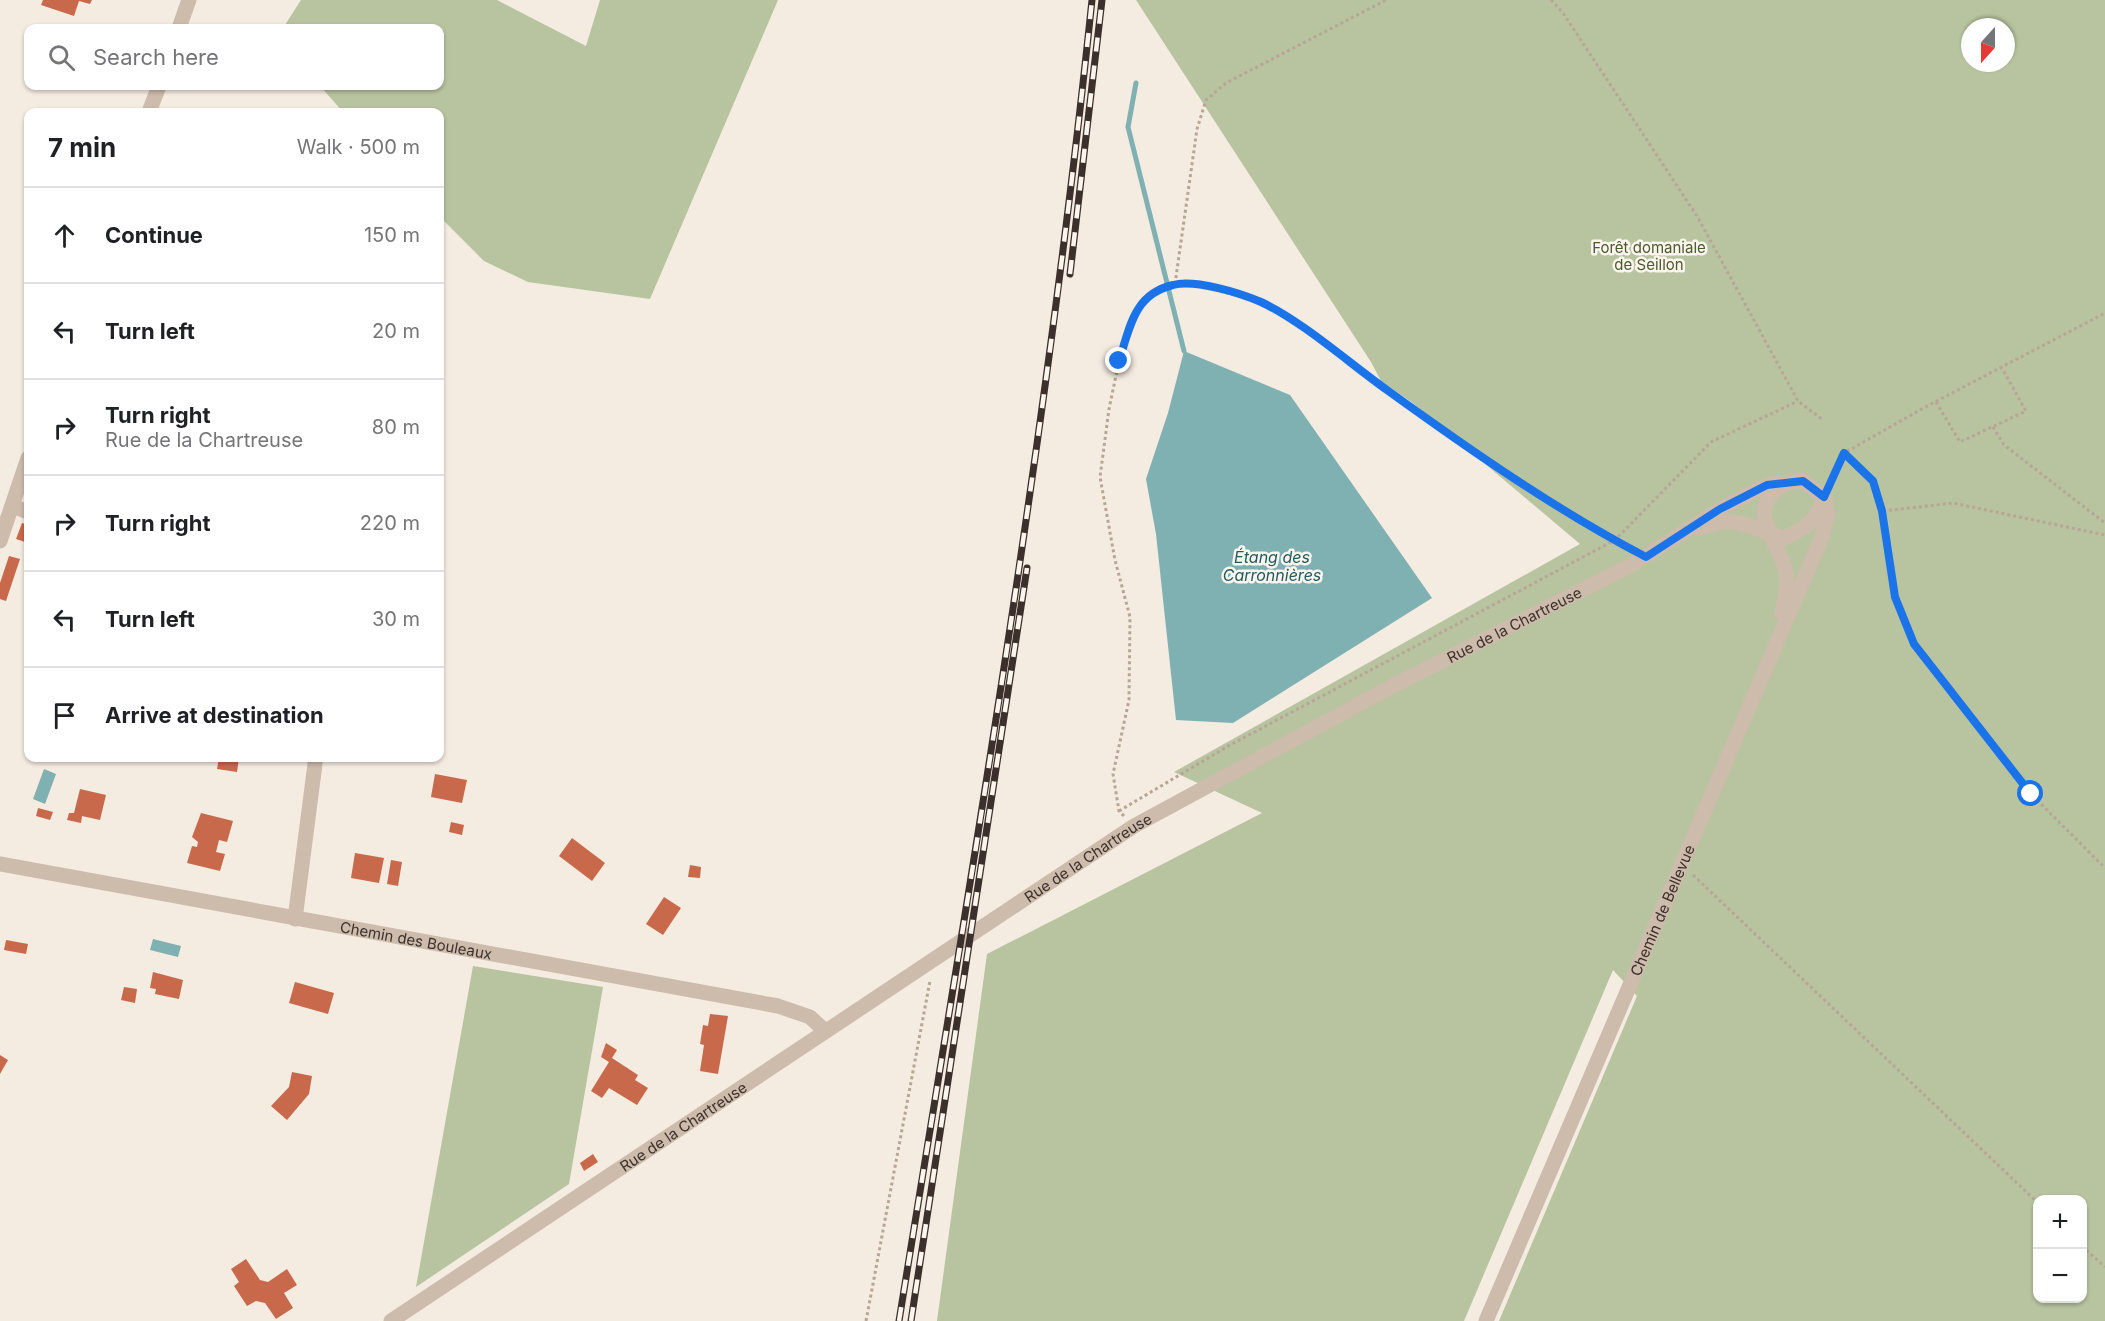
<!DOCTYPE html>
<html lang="en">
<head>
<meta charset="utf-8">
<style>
  body { margin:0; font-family:Inter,sans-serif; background:#f2f2f2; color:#202124 }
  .controls { position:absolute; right:18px; bottom:18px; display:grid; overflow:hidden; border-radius:12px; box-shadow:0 2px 4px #0004 }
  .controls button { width:54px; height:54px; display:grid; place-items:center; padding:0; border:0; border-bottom:2px solid #e0e0e0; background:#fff; color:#202124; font:30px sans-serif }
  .compass { position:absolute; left:1961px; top:18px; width:54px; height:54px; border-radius:50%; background:#fff; box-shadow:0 2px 4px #0004; rotate:201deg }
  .stop { position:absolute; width:18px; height:18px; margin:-14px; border:4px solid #1a73e8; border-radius:50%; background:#fff }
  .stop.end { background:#1a73e8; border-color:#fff; box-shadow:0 2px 6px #0008 }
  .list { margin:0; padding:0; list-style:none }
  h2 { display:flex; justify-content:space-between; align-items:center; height:78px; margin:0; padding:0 24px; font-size:26px }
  h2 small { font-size:20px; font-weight:400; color:#757577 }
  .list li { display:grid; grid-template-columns:39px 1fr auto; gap:18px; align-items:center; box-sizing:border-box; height:96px; padding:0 24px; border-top:2px solid #e0e0e0 }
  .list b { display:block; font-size:22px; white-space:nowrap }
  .list p { margin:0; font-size:20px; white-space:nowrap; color:#757577 }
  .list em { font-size:20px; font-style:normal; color:#757577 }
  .icon { flex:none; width:33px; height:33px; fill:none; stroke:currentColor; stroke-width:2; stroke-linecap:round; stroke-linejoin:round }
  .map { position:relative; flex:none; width:2105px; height:1321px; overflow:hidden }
  .search { position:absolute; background:#fff; box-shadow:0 2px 4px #0004; left:24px; top:24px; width:420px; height:66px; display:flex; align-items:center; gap:15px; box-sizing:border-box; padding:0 21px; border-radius:12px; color:#757577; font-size:22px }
  .panel { position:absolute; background:#fff; box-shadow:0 2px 4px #0004; left:24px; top:108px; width:420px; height:654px; border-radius:12px }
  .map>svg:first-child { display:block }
</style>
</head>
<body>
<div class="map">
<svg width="2105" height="1321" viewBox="0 0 2105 1321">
  <rect width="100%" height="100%" fill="#f4ebe1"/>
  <path fill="#b8c4a0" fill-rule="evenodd" d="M301,0H497L586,46L600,0H778L650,299L528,282L484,261L440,217V112H343L320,86H440V28H283Z
    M1136,0H2105V1321H1499L1637,996L1613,970L1464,1321H937L987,954L1262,813L1174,772L1580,544L1413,403L1381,381L1371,362ZM1970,27H2006V63H1970ZM2038,1200H2082V1298H2038Z
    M473,966L603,987L569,1184L416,1287Z"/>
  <path fill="#7fb0b2" d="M1184,351L1290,395L1432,598L1233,723L1176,720L1156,534L1146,479L1168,413Z
    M44,769L56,774L45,804L33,799Z
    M153,939L181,946L178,957L150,950Z"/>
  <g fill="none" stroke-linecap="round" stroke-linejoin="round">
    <path stroke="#7fb0b2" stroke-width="5" d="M1136,83L1128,127L1184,351"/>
  </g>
  <path fill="#c8694b" d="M43,0H92L90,4L79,1L74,16L41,5Z
    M22,523L28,525V543L16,539Z
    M9,556L20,559L6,601L0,599V583Z
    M219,758H239L237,772L217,769Z
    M435,774L467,780L462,803L431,797Z
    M80,789L106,795L100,820L82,816L81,823L67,820L69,813H74Z
    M38,808L53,812L50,820L36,816Z
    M201,813L233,821L227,842L219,840L216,852L225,854L220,871L187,863L192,846L197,847L198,842L192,837Z
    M451,822L464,825L462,835L449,832Z
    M572,838L605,863L592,881L559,856Z
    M355,853L384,858L379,883L351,878Z
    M391,860L402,862L398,886L387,884Z
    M690,865L701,867L700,878L688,877Z
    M664,897L681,908L663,935L646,924Z
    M6,940L28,944L26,954L4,950Z
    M153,972L183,980L179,999L155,994L156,989L150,988Z
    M295,982L334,993L328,1014L289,1003Z
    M124,987L137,989L135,1003L121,1000Z
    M710,1014L728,1016L718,1074L700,1071L704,1045L700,1044L703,1025L708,1026Z
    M606,1043L617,1050L612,1058L638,1075L635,1080L648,1088L637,1105L609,1088L602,1098L591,1091L609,1062L601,1057Z
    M0,1055L8,1060L0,1074Z
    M292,1072L312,1076L309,1094L287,1120L271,1106L289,1087Z
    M593,1154L598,1162L584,1171L580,1163Z
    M246,1259L260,1280L268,1282L287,1269L297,1285L284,1293L293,1308L276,1319L265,1303L256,1301L247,1306L234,1286L239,1282L231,1269Z"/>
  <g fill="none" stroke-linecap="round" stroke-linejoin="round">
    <path stroke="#b9a596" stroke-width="3" stroke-dasharray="3 3" stroke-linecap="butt" d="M1551,0L1563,13L1697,216L1798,401L1823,420
      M1175,284L1197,129L1206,100L1226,83L1386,0
      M1936,402L1960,442L2026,411L2002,368
      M1993,427L2004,445L2105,523
      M1844,453L1873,481L1882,511L1895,597L1914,644L2031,794L2105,868
      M1831,483L1844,453L1929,405L2105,313
      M1883,511L1953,503L2105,535
      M1119,811L1230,745L1615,540L1711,442L1798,401
      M1124,816L1119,811L1113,774L1129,700L1130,617L1115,560L1100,477L1109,409L1119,361L1132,318L1145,298L1161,289L1175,284L1203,286L1262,303L1315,337L1457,440L1629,548
      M1693,875L2038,1203
      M2082,1246L2105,1267
      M866,1321L930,981"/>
    <g stroke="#cdbbac" stroke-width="15">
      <path d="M179,28L189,0"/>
      <path d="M149,112L159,86"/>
      <path d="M12,506L28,512"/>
      <path d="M1699,528C1739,513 1749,528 1784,538C1805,528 1816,522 1823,500"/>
      <path d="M0,541L28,458"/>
      <path d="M1782,614C1784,602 1789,584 1786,573C1780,541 1741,509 1785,484"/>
      <path id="s1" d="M0,864L778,1006L810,1017L825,1031"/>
      <path d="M295,919L315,764"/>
      <path id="s2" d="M391,1321L1134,826L1385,690L1633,564L1720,509L1767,485L1803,481L1824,497"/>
      <path id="s3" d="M1486,1321L1821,539L1828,515L1824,497"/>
    </g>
    <g stroke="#3b302b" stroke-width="7">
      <path id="rail" d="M1070,274L1102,0
        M899,1321C970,882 1046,443 1092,0
        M911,1321L1027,568"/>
    </g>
    <use href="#rail" stroke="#fbf5ee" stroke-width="4.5" stroke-dasharray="14" stroke-linecap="butt"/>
  </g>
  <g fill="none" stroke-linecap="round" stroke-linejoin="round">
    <path stroke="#1a73e8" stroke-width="8" d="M1119,361C1130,327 1134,294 1173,285C1195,279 1240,293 1261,302C1302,321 1349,363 1387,390C1470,450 1556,510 1646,557L1720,509L1767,485L1803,481L1824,497L1844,453L1873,481L1882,511L1895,597L1914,644L2031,794"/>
  </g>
  <g text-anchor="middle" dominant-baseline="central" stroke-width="5" stroke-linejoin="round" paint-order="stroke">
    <g font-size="15" fill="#4a5a2e" stroke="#fbf5ee">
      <text x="1649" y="247">Forêt domaniale<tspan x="1649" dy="17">de Seillon</tspan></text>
    </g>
    <g font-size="15" fill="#3b302b" stroke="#fbf5ee">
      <text stroke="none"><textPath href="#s2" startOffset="1323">Rue de la Chartreuse</textPath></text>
      <text stroke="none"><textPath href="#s2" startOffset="837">Rue de la Chartreuse</textPath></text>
      <text stroke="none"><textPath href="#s3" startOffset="447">Chemin de Bellevue</textPath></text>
      <text stroke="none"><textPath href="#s1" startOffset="423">Chemin des Bouleaux</textPath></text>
      <text stroke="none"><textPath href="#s2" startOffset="351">Rue de la Chartreuse</textPath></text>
    </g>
    <g font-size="16" font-style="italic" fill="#1f5a5e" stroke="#fbf5ee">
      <text x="1272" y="557">Étang des<tspan x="1272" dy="18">Carronnières</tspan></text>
    </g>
  </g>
</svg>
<div class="controls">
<button>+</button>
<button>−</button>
</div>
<svg class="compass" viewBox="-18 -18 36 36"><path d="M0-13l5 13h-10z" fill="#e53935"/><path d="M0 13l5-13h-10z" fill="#757577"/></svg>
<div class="stop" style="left:2031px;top:794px"></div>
<div class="stop end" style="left:1119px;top:361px"></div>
<div class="search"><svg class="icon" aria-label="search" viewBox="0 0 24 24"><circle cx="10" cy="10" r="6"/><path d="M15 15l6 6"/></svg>Search here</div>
<section class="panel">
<h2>7 min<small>Walk · 500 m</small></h2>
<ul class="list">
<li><svg class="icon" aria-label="ahead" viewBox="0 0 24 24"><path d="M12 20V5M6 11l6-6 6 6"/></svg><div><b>Continue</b></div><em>150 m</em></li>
<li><svg class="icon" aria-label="left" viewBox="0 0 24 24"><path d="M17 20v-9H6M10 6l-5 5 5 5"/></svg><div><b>Turn left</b></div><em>20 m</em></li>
<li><svg class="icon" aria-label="right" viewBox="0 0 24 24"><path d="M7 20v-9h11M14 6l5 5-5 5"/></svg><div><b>Turn right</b><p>Rue de la Chartreuse</p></div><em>80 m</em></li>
<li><svg class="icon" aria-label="right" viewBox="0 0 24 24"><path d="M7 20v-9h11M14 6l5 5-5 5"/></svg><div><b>Turn right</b></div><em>220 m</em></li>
<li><svg class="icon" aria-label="left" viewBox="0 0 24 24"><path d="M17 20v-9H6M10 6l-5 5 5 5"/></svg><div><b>Turn left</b></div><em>30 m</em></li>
<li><svg class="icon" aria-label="arrive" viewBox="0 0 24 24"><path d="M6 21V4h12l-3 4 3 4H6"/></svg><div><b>Arrive at destination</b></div></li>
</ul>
</section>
</div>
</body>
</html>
